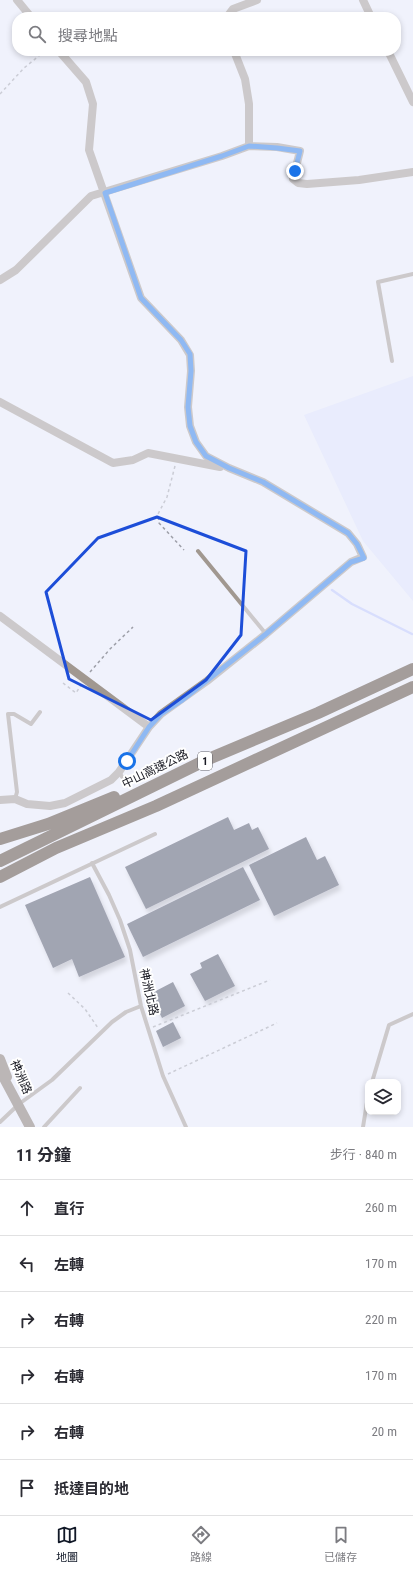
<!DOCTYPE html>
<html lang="zh-TW">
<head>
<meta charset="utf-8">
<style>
  body { margin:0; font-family:"Roboto Condensed","Noto Sans TC",sans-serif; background:#f2f2f3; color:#2b2b33 }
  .controls { position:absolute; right:12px; bottom:12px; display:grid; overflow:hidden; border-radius:8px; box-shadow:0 2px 6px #0003 }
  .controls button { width:36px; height:36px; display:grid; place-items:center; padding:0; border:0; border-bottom:1px solid #e1e1e2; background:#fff; color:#2b2b33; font:20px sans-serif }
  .stop { position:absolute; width:12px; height:12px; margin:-9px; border:3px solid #1a73e8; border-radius:50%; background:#fff }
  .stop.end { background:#1a73e8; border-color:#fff; box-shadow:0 1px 4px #0008 }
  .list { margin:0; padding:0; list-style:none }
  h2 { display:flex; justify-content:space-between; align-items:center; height:52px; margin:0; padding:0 16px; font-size:17px }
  h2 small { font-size:13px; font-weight:400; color:#7c7c81 }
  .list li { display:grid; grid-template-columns:26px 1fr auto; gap:12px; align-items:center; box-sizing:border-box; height:56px; padding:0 16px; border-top:1px solid #e1e1e2 }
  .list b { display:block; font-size:15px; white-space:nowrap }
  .list em { font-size:13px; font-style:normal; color:#7c7c81 }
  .icon { flex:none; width:22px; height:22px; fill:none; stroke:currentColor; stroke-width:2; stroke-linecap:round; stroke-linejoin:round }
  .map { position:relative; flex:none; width:413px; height:1127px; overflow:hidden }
  .search { position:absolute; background:#fff; box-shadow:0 2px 6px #0003; left:12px; right:12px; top:12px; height:44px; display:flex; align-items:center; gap:10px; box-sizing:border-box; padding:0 14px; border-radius:16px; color:#7c7c81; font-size:15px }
  .sheet { height:388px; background:#fff }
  nav { display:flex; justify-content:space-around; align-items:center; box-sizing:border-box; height:56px; border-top:1px solid #e1e1e2; background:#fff; font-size:11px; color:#7c7c81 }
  nav a { display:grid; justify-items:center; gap:2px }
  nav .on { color:#111827 }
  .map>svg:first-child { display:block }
</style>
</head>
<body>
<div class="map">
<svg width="413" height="1127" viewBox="0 0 413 1127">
  <defs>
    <filter id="shadow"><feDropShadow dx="2.5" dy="4.5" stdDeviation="2" flood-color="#0004"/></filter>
  </defs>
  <rect width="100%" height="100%" fill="#f0f2fc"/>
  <path fill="#dfe4fe" d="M413,376V601L363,541L304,415Z"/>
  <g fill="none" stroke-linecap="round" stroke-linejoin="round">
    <path stroke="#bac5fe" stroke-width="2.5" d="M332,590L352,604L412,634"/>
  </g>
  <path fill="#42465a" filter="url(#shadow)" d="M228,817L234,830L249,823L252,830L258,827L269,849L146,909L125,867Z
    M306,837L317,860L325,856L339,885L274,916L249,865Z
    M243,867L260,900L143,957L127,924Z
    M90,877L125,957L79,977L72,959L53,968L25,905Z
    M218,954L235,986L205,1001L190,974L202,968L200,963Z
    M173,982L185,1006L162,1018L150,994Z
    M173,1022L181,1038L163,1047L156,1031Z"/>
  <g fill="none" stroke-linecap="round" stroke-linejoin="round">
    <path stroke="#9d9fa8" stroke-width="1.5" stroke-dasharray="3 3" stroke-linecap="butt" d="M0,94L24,68L45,51
      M175,466L167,497L158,514L159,523L184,550
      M90,672L110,649L133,627
      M63,683L76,693L81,685
      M68,993L85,1009L98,1028
      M153,1027L270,980
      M168,1074L277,1023"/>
    <path stroke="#a19890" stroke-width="4" d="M392,361L378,282L413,274
      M198,551L266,634
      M119,772L126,783
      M15,799L17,792L8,714H14L31,724L40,712
      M92,863L109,895L120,920L130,950L141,1006L163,1076L186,1127
      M0,907L155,834
      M372,1082L389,1025L413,1014
      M0,1122L19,1104L52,1080L112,1022L126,1012L141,1006
      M44,1127L80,1088
      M363,1127L368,1096"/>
    <path stroke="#a19890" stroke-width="8" d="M17,0L31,17
      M363,0L371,17
      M227,17L233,9L257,0
      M234,51L245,79L249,104V146
      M388,51L413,102
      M0,280L16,270L91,196L222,156L249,146L277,147L300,151L293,179L298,183L307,184L359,180L413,172
      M0,402L113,463L133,460L148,453L220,467
      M0,616L149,727
      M0,800L15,799L27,804L50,806L65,803L111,780L119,772L149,727L161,714L207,681L266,634L351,562L363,557L357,544L348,533L263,482L229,468L206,456L196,442L190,426L188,407L191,371L190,355L181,340L141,298L89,150L93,104L86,82L59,51"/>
    <path stroke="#7a6d62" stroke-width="10" d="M0,1059L7,1077
      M0,1071L30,1127"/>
    <path stroke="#473627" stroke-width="12" d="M0,839L48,824L114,797
      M0,861L206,760L318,713L413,669
      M0,877L56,848L156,806L413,687"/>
  </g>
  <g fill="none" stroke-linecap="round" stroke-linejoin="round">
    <path stroke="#1a73e8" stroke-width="5" d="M127,761L149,727L161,714L181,701L266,634L351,562L364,558L357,544L348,533L263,482L229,468L206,456L196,442L190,426L188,407L191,371L190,354L181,340L141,298L105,193L222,156L249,146L277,148L300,151L295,171"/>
  </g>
  <path d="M0 0H413V1127H0ZM157,517L246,551L241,635L206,680L151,720L69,679L46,592L98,538Z" fill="#f0f2fc" fill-opacity=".55" fill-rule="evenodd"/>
  <path fill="none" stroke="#1d4ed8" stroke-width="3" stroke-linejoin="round" d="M157,517L246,551L241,635L206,680L151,720L69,679L46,592L98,538Z"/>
  <g text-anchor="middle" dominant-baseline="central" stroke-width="4" stroke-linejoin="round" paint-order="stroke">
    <rect fill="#fff" stroke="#5f5f66" stroke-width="1" x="198" y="752" width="14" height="18" rx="3"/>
    <g font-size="11" font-weight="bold" fill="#1a1b24">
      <text x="205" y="761">1</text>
    </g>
    <g font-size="12" fill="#1a1b24" stroke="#fff">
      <text transform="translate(155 769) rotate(-26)">中山高速公路</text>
      <text transform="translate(149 992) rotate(77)">神洲北路</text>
      <text transform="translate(21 1077) rotate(67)">神洲路</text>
    </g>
  </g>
</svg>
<div class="controls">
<button><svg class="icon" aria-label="layers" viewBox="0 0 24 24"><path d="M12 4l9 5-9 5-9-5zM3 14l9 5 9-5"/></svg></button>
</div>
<div class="stop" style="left:127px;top:761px"></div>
<div class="stop end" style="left:295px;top:171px"></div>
<div class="search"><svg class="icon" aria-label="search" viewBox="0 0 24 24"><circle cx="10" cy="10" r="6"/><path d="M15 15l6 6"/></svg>搜尋地點</div>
</div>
<section class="sheet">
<h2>11 分鐘<small>步行 · 840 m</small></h2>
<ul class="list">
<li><svg class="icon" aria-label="ahead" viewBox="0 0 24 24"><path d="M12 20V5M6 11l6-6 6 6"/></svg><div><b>直行</b></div><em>260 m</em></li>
<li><svg class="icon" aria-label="left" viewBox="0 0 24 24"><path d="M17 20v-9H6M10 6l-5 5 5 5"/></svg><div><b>左轉</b></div><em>170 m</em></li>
<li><svg class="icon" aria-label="right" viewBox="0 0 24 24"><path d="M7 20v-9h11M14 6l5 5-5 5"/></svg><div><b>右轉</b></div><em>220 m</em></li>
<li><svg class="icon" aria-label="right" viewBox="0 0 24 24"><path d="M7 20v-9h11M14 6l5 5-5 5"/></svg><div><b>右轉</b></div><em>170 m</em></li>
<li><svg class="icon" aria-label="right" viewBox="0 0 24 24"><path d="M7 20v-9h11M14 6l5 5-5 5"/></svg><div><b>右轉</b></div><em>20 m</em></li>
<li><svg class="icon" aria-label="arrive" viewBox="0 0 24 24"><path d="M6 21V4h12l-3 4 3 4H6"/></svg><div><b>抵達目的地</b></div></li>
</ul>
</section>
<nav>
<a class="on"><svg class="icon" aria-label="map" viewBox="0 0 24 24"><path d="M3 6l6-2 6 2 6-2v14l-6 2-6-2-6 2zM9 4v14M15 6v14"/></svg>地圖</a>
<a><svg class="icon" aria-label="directions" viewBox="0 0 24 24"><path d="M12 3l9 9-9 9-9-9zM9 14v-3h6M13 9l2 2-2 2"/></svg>路線</a>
<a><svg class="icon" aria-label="saved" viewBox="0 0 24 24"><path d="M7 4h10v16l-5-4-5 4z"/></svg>已儲存</a>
</nav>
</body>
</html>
